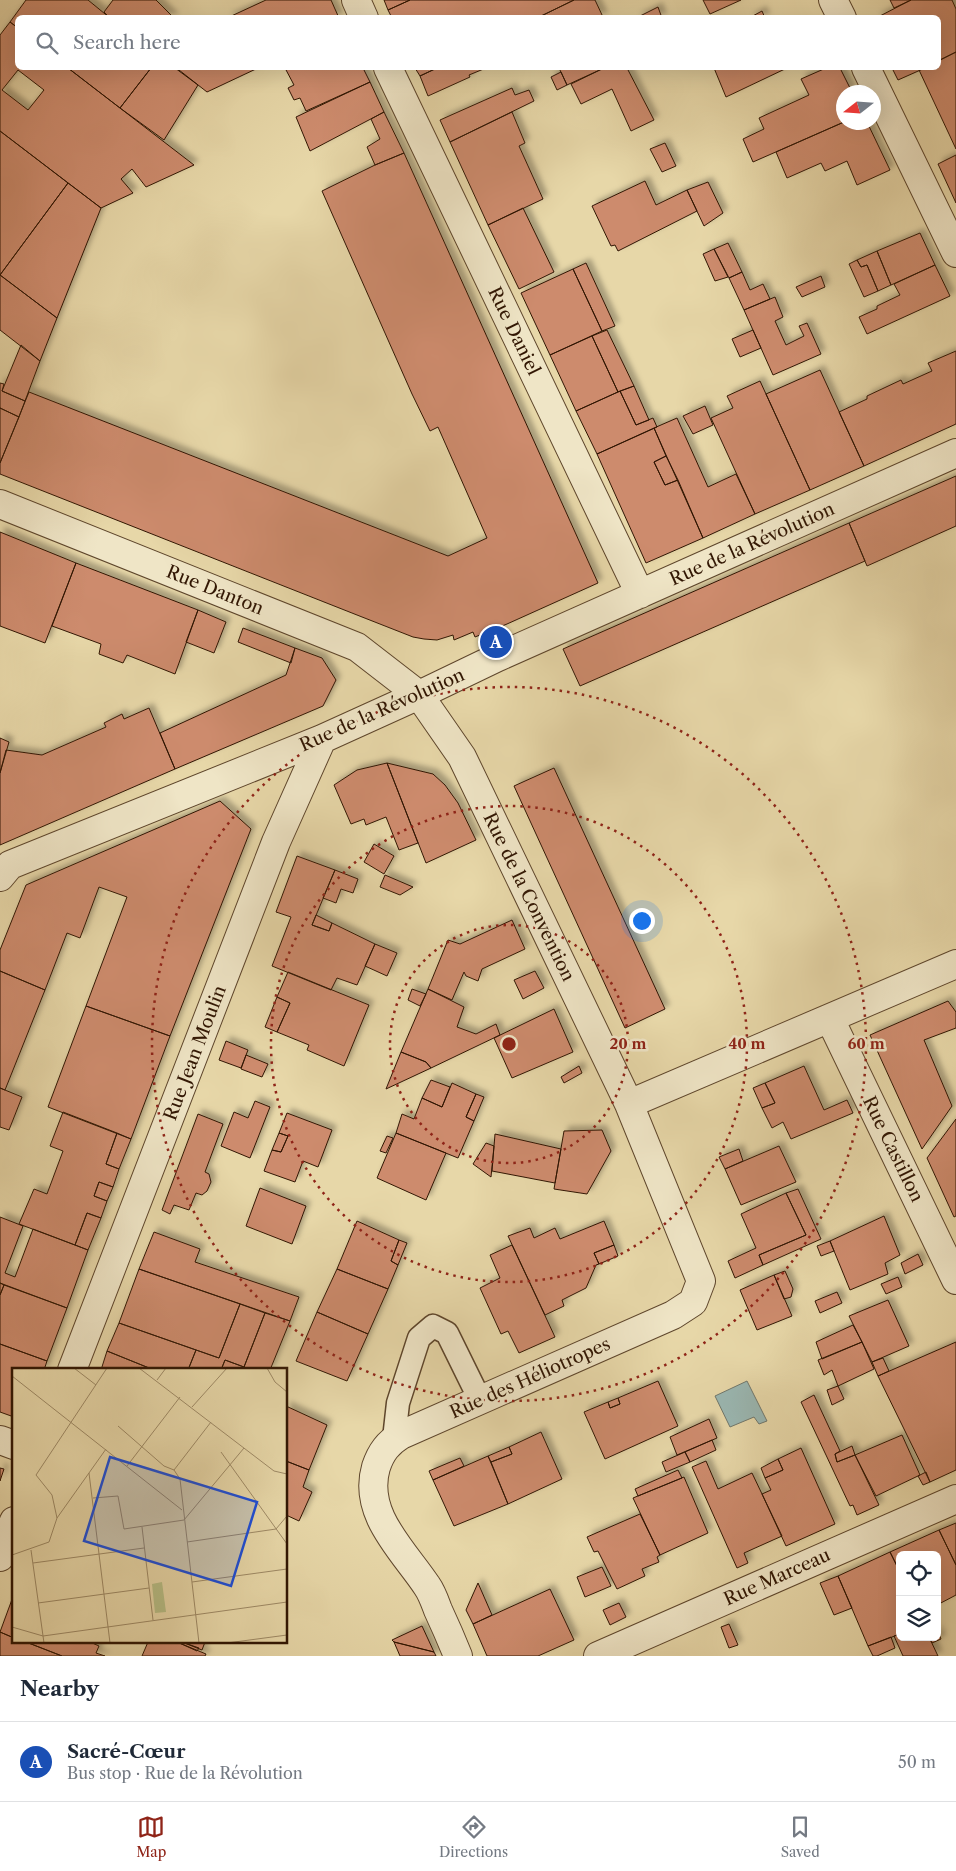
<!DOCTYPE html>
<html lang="en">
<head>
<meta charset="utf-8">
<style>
  body { margin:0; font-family:"Libre Caslon Text",serif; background:#f6f6f7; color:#1f2937 }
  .controls { position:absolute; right:15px; bottom:15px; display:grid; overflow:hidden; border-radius:8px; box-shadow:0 5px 20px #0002 }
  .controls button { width:45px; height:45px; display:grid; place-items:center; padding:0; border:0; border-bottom:1px solid #e0e1e3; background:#fff; color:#1f2937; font:25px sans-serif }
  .compass { position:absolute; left:836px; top:85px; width:45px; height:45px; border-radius:50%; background:#fff; box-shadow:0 5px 20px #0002; rotate:253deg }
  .you { position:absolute; left:641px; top:920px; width:18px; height:18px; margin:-12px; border:4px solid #fff; border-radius:50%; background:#1a73e8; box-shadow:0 0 0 8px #1a73e833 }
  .badge { display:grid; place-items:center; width:32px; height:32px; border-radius:50%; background:#8f2418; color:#fff; font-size:16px; font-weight:700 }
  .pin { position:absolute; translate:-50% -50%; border:2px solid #fff; box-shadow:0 1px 5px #0006 }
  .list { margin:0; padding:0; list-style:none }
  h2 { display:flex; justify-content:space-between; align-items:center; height:65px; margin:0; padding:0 20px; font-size:21px }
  h2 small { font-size:16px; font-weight:400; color:#747a83 }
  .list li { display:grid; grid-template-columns:32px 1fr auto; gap:15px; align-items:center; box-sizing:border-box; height:80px; padding:0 20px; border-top:1px solid #e0e1e3 }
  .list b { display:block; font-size:19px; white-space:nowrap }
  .list p { margin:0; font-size:16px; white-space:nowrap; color:#747a83 }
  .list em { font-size:16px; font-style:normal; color:#747a83 }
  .icon { flex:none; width:28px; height:28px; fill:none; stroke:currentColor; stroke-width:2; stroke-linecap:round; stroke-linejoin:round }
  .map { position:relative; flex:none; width:956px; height:1656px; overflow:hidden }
  .search { position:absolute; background:#fff; box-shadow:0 5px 20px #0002; left:15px; right:15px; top:15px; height:55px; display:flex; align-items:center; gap:12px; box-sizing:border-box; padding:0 18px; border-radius:8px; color:#747a83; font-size:19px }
  .sheet { height:145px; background:#fff }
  nav { display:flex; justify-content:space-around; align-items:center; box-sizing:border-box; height:70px; border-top:1px solid #e0e1e3; background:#fff; font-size:14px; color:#747a83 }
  nav a { display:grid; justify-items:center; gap:2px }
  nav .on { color:#8f2418 }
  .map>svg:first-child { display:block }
</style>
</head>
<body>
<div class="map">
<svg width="956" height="1656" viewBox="0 0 956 1656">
  <defs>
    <filter id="shadow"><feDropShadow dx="4.5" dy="-4.5" stdDeviation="2.5" flood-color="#0004"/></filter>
  </defs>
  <rect width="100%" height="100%" fill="#e7d7a8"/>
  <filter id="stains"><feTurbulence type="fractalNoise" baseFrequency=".004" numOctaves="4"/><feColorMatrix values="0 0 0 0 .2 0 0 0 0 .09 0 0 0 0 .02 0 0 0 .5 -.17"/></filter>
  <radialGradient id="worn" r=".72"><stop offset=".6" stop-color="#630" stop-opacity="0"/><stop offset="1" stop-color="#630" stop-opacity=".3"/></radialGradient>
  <path fill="#9ab7b2" stroke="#70776c" d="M747,1381L767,1421L759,1424L754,1417L730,1427L715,1396Z"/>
  <path fill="#cd8b6d" stroke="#311603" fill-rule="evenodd" filter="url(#shadow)" d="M26,0H88L110,18H18V28L10,22Z
    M113,0H156L174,18H110L104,12Z
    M266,0H331L339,18H227Z
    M384,0H410L388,10Z
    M410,0H574L537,18H392L388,10Z
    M574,0H595L603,17L537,18Z
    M703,0H741L710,14Z
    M890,0H911L894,8Z
    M911,0H952L956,9V52L938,61V18H876Z
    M658,7L662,18H636Z
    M762,11L765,18H749Z
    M10,22L18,28V68H68L194,165L146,187L132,169L121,179L133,193L101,208L0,131V35ZM18,70L44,90L28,110L2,90Z
    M956,52V149L919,70L925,68H938V61Z
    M68,68H151L120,108Z
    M151,68H175L198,85L164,140L120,108Z
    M181,68H258L207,92L179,70Z
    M285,68H363L370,82L306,111L300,98L294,100L288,88L294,85Z
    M415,68H437L420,76Z
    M437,68H486L469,75L470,77L428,96L420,76Z
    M559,68H604L567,85Z
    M604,68H627L654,120L631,131L612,89L581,104L571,84Z
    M714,68H787L726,97Z
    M826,68H840L852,92H844V122L753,162L743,139L764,129L759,118L809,95L801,79Z
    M892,68H925L898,80Z
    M561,72L567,85L557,90L551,77Z
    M370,82L384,112L310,151L296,117Z
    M512,88L515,95L529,90L534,101L450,142L440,120Z
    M384,112L404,153L375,165L367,147L380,139L371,119Z
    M512,112L525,143L519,146L543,199L488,225L450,142Z
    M844,122H867L890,170L857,185L847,161L825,171L821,163L787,178L776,152Z
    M0,131L68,183L0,275Z
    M665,143L676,166L662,172L650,149Z
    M404,153L598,583L507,624L475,637L473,632L454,640L453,635L437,640L424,639L413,637L357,615L0,474V463L29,392L448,556L487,538L438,427L430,431L412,394L322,191L375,165Z
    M956,155V203L938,164Z
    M645,181L656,205L687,190L697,211L618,251L615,245L611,246L592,206Z
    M708,182L723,213L704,226L687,190Z
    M68,183L101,208L57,318L0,275Z
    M523,208L554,272L519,289L488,225Z
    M920,233L935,265L891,285L877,251Z
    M728,243L742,272L729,278L714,249Z
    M714,249L728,277L715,281L703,254Z
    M877,251L891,285L878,291L867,265L861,267L857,260Z
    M857,260L861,267L867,265L878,291L864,297L849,264Z
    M586,263L615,326L602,331L573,269Z
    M935,265L950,296L867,334L859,317L877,309V306L900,295L894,284Z
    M573,269L602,331L550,355L521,293Z
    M742,272L750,290L763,284L770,299L744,310L729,278Z
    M0,275L57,318L40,361L0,330Z
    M821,276L825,287L802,297L796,287Z
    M775,297L783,317L775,321L786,345L804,336L799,326L807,323L821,354L773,375L744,310Z
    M607,330L634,386L618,392L592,336Z
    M753,330L761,348L740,357L732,339Z
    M592,336L618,392L576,411L550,355Z
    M21,345L40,361L25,401L2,391Z
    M956,351V424L864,466L839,412L867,399V396L901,380L903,384L932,371L928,363Z
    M820,370L864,466L810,490L766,394Z
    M760,381L810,490L755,514L711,418L733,408L727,396Z
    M0,383L4,384L2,391L25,401L19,417L0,408Z
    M634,386L649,420L636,425L620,391Z
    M620,391L636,425L653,418L657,427L597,454L576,411Z
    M705,406L713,425L693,434L683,416Z
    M0,408L19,417L0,463Z
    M677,418L708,487L736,474L755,514L703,538L654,428Z
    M654,428L666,456L654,462L665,485L678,480L703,538L646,563L597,454Z
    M666,456L678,480L665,485L654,462Z
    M956,476V526L867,566L849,523Z
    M849,523L865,561L580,686L563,649Z
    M0,532L76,563L45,643L0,626Z
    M76,563L198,610L175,674L127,655L123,663L99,654L101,644L52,626Z
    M198,610L226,622L214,653L186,642Z
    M243,628L295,648L291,663L238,642Z
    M295,648L322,658L336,680L323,706L175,769L160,733L286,675Z
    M149,708L175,769L0,845V773L6,750L42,755L106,727L104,723L122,714L124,719Z
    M0,738L9,742L0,773Z
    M387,763L418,843L399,850L386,817L366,825L364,819L351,824L334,785L357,770Z
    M387,763L433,774L445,785L458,803L476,840L426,863Z
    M554,768L665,1009L625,1028L514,786Z
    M220,801L251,829L170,1036L86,1006L127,897L99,887L80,938L67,933L45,990L0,971V950L26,885Z
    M374,844L394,856L384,874L364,862Z
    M297,856L335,870L312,925L329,931L332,923L375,944L357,985L337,978L331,990L272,966L291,917L276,912Z
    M335,870L358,879L353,893L341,889L336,903L323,898Z
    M385,875L413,887L400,895L380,887Z
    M316,915L332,923L329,931L312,925Z
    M512,920L525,949L482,969L478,981L466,976L464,972L452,1000L428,989L448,940L460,944Z
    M375,944L397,953L387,976L365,966Z
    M0,971L45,990L5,1090L0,1088Z
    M535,971L544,988L523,999L514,980Z
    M288,972L369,1005L344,1066L307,1050L309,1045L277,1032L290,1003L277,997Z
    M412,989L426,994L420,1006L408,1000Z
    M428,989L464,1007L457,1027L476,1034L496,1024L500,1035L431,1068L426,1062L401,1052Z
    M277,997L290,1003L277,1032L265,1027Z
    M948,1001L956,1012V1028L924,1040L952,1106L922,1149L870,1035Z
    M86,1006L170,1036L131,1139L48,1107Z
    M554,1009L573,1052L512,1078L494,1038Z
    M226,1041L248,1050L241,1068L219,1060Z
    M401,1052L426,1062L431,1068L386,1089Z
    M246,1055L268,1064L262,1077L241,1069Z
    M579,1066L582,1073L564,1083L561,1077Z
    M804,1066L824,1110L847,1100L853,1113L791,1139L783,1122L772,1128L762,1108L775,1103L765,1083Z
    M431,1080L450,1087L442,1107L422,1098Z
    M452,1083L476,1094L466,1117L474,1121L458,1158L396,1133L402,1114L414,1119L422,1098L442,1107Z
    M765,1083L775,1103L762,1108L753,1088Z
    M0,1088L22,1097L9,1130L0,1127Z
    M476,1094L484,1097L474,1121L466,1117Z
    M255,1101L270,1107L250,1158L221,1146L234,1112L248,1118Z
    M63,1112L117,1133L106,1164L119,1169L113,1187L99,1182L94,1196L107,1201L101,1218L87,1213L75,1245L19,1224L34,1189L47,1194L63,1151L50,1146Z
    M287,1113L332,1130L318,1167L303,1161L295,1182L264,1171L272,1150L281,1152L288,1136L279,1133Z
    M198,1114L223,1124L205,1172L209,1174L211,1182L207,1191L202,1195L196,1193L189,1210L174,1205L170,1214L162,1210Z
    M956,1119V1216L954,1217L927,1158Z
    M602,1130L611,1151L587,1194L554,1189L564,1131Z
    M117,1133L131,1139L119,1169L106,1164Z
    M279,1133L288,1136L281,1152L272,1150Z
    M396,1133L446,1153L426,1200L377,1178Z
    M495,1134L561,1149L555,1183L492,1171Z
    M387,1136L393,1138L386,1153L380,1151Z
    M486,1143L494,1146L491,1177L473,1164Z
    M779,1146L796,1182L741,1205L725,1169Z
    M739,1149L743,1161L725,1169L719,1157Z
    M99,1182L113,1187L107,1201L94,1196Z
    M260,1188L306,1206L292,1244L246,1226Z
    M798,1189L821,1239L763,1265L759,1255L806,1235L786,1193Z
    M786,1193L806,1235L759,1255L763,1265L735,1278L728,1261L756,1248L741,1214Z
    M87,1213L101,1218L88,1250L75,1245Z
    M884,1216L900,1255L885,1263L888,1274L850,1290L830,1241Z
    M0,1217L23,1226L5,1273L15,1277L33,1229L88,1250L67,1308L0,1283Z
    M357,1221L399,1240L391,1261L398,1265L388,1289L337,1269Z
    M604,1221L614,1245L594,1253L599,1264L596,1265L586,1288L562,1300L564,1306L545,1315L508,1236L530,1228L534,1238L555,1228L560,1239Z
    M154,1232L200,1249L195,1262L299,1297L290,1321L139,1269Z
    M399,1240L407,1243L398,1265L391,1261Z
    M830,1241L834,1251L821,1256L817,1246Z
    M512,1245L555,1337L519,1353L508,1331L501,1334L480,1288L500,1278L490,1255Z
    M614,1245L618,1256L599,1264L594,1253Z
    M918,1254L923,1265L905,1274L901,1263Z
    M139,1269L240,1304L219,1358L119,1323Z
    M337,1269L388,1289L368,1334L317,1312Z
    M785,1271L793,1289L791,1297L784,1299L774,1275Z
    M774,1275L792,1316L757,1330L740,1290Z
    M898,1277L902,1287L886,1294L881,1284Z
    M0,1283L4,1285L0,1295Z
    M4,1285L67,1308L47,1361L0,1344V1295Z
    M837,1292L842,1303L820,1313L815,1301Z
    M888,1300L909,1346L872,1362L849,1316Z
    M240,1304L265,1313L244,1367L225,1360L221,1370H188L196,1350L219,1358Z
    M317,1312L368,1334L347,1381L296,1361Z
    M265,1313L290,1321L270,1370H251L244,1367Z
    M119,1323L196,1350L188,1370H154L107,1351Z
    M853,1325L862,1342L822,1359L816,1342Z
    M862,1342L874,1369L838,1386L832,1370L824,1375L818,1360Z
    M956,1342V1470L930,1482L878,1376Z
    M0,1344L47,1361L44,1370H14V1417L0,1412Z
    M107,1351L154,1370H101Z
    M883,1358L889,1371L878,1376L872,1362Z
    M225,1360L244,1367L251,1370H221Z
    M658,1381L678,1426L605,1459L584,1412L608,1402L610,1408L620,1404L618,1398Z
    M838,1386L844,1399L832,1405L827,1390Z
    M814,1395L840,1451L835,1454L837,1462L855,1455L879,1505L857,1515L853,1505L850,1506L801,1402Z
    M618,1398L620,1404L610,1408L608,1402Z
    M286,1406L327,1425L309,1470L286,1461Z
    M709,1419L717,1438L677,1455L670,1437Z
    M541,1432L562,1479L508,1504L491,1462L512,1454L509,1447Z
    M902,1435L920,1475L876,1496L855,1455Z
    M712,1440L716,1450L690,1462L685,1452Z
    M852,1446L855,1455L837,1462L835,1454Z
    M509,1447L512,1454L491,1462L488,1456Z
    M801,1448L835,1524L786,1546L762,1494L771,1490L765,1478L783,1470L778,1459Z
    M685,1452L690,1462L666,1472L662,1462Z
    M488,1456L508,1504L454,1526L433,1480Z
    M460,1458L464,1466L433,1480L429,1471Z
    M778,1459L783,1470L765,1478L761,1468Z
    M286,1461L309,1470L303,1487L312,1492L299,1521L286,1515Z
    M706,1461L718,1489L752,1473L782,1536L744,1553L748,1563L737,1568L692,1467Z
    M0,1468L4,1469L0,1481Z
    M678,1470L682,1478L638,1496L635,1489Z
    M926,1472L930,1482L923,1485L918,1476Z
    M684,1477L708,1533L660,1555L633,1498Z
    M640,1514L660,1555L657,1557L659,1562L642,1569L645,1576L617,1589L598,1551L594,1552L587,1537Z
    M956,1523V1565L939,1530Z
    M939,1530L956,1565V1595L937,1605V1555H900V1572L890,1552Z
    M890,1552L900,1572V1634L868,1646L838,1576Z
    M602,1567L611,1586L585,1597L577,1577Z
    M838,1576L852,1608L834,1615L820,1583Z
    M478,1583L492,1615L473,1624L466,1610Z
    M550,1589L574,1640L538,1656H487L473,1624Z
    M14,1594V1638L0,1632Z
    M619,1603L626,1617L610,1625L603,1610Z
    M729,1624L738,1645L729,1648L721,1627Z
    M422,1626L434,1652L394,1642L392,1640Z
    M937,1629L941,1639L932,1643L929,1637H937Z
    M0,1632L14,1638V1642H26L62,1656H0Z
    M900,1634V1637H929L938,1656H903L894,1636Z
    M891,1637L895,1648L877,1656H873L868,1646Z
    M26,1642H90L99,1646L96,1653L105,1656H62Z
    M148,1642H177L206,1654L205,1656H142Z
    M177,1642H182L199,1648L197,1651Z
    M182,1642H205L202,1650Z
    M394,1642L434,1652L436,1656H400Z"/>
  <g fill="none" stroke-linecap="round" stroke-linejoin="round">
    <g stroke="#5e462c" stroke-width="25">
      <path id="service" d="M394,1439L398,1403L419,1338L433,1326L447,1333L480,1400"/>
    </g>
    <g stroke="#5e462c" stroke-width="30">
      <path id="minor" d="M356,0L364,18
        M833,0L842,18
        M388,68L640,594
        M866,68L956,253
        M0,504L357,647L419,695L462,757L629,1104L701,1281L693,1302L673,1315L401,1435C388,1443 381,1452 376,1467C362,1514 404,1551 427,1586C432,1593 435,1602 438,1610C445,1625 452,1641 458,1656
        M0,877L10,865L322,739L419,695L498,657L956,453
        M830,1019L956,1280
        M629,1104L956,964
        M72,1370L276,842L322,739
        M0,1440L14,1445
        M0,1557L14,1521
        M598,1656L956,1499"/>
    </g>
    <use href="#service" stroke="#efe5c6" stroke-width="22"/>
    <use href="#minor" stroke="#efe5c6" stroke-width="28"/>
  </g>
  <g fill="none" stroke="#8f2418" stroke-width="2.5" stroke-dasharray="2.5 5">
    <circle cx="509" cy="1044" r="119"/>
    <circle cx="509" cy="1044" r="238"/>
    <circle cx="509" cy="1044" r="357"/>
  </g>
  <g text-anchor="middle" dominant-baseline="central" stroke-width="5" stroke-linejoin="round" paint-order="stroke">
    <g font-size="18" fill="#311603" stroke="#efe5c6">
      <text transform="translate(514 331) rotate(64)">Rue Daniel</text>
      <text transform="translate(752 544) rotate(-24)">Rue de la Révolution</text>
      <text transform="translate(215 590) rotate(22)">Rue Danton</text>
      <text transform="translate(382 710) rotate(-24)">Rue de la Révolution</text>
      <text transform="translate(529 897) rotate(64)">Rue de la Convention</text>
      <text transform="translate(195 1053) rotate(-69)">Rue Jean Moulin</text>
      <text transform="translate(893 1149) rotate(64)">Rue Castillon</text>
      <text transform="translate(530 1378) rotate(-24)">Rue des Héliotropes</text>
      <text transform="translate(777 1577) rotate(-24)">Rue Marceau</text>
    </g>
  </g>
  <g transform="translate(12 1368)">
    <rect width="275" height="275" fill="#e7d7a8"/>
    <path d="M150,214L154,244L143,245L140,216Z" fill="#b7be86"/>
    <path fill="none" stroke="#9e8a66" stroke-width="1" d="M62,0L84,17M127,0L262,103L275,106M255,0L263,14L275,24M0,8L170,142M145,12L154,0M180,39L215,0M106,58L152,98L162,102M209,84L275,176M115,98L168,29M162,102L168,111L187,275M162,102L199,54M77,105L98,275M81,130L106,128L112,161L172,152L232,80M45,150L40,127L24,107L95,0M130,159L141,252M175,174L264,161L275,148M19,182L32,275M0,187L37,174L45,150L94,81M21,195L132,180M180,214L275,201M26,235L137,220M0,259L31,268L275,234M215,275L275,267"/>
    <path fill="#1d4ed8" fill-opacity="0.15" stroke="#1d4ed8" stroke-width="2.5" d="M98,89L245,134L219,218L72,173Z"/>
    <rect width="275" height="275" fill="none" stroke="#311603" stroke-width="2.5"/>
  </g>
  <circle cx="509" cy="1044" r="8" fill="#8f2418" stroke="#efe5c6" stroke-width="2.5"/>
  <g font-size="15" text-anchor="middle" font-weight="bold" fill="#8f2418" stroke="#efe5c6" stroke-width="5" stroke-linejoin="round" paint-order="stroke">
    <text x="628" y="1049">20 m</text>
    <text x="747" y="1049">40 m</text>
    <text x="866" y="1049">60 m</text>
  </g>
  <rect width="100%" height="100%" filter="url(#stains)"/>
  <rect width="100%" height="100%" fill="url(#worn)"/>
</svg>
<div class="controls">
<button><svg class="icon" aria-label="locate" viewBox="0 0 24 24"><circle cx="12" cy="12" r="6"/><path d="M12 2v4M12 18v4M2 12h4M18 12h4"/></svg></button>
<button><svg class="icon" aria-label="layers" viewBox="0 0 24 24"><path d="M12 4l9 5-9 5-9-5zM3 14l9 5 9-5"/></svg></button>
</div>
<svg class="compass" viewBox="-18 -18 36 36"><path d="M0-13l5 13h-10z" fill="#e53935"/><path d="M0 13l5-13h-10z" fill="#747a83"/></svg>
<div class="you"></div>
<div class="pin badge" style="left:496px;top:642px;background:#1a4fb4">A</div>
<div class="search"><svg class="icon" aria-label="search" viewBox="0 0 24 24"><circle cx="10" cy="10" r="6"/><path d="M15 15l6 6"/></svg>Search here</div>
</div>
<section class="sheet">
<h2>Nearby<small></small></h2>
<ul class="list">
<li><span class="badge" style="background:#1a4fb4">A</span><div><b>Sacré-Cœur</b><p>Bus stop · Rue de la Révolution</p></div><em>50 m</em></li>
</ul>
</section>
<nav>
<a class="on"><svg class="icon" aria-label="map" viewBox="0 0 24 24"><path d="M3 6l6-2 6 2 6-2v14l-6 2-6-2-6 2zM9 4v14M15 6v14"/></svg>Map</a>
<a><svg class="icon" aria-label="directions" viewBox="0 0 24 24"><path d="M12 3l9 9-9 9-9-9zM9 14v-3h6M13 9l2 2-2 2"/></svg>Directions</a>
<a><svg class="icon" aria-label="saved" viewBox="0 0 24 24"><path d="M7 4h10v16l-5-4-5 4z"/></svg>Saved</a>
</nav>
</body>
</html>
